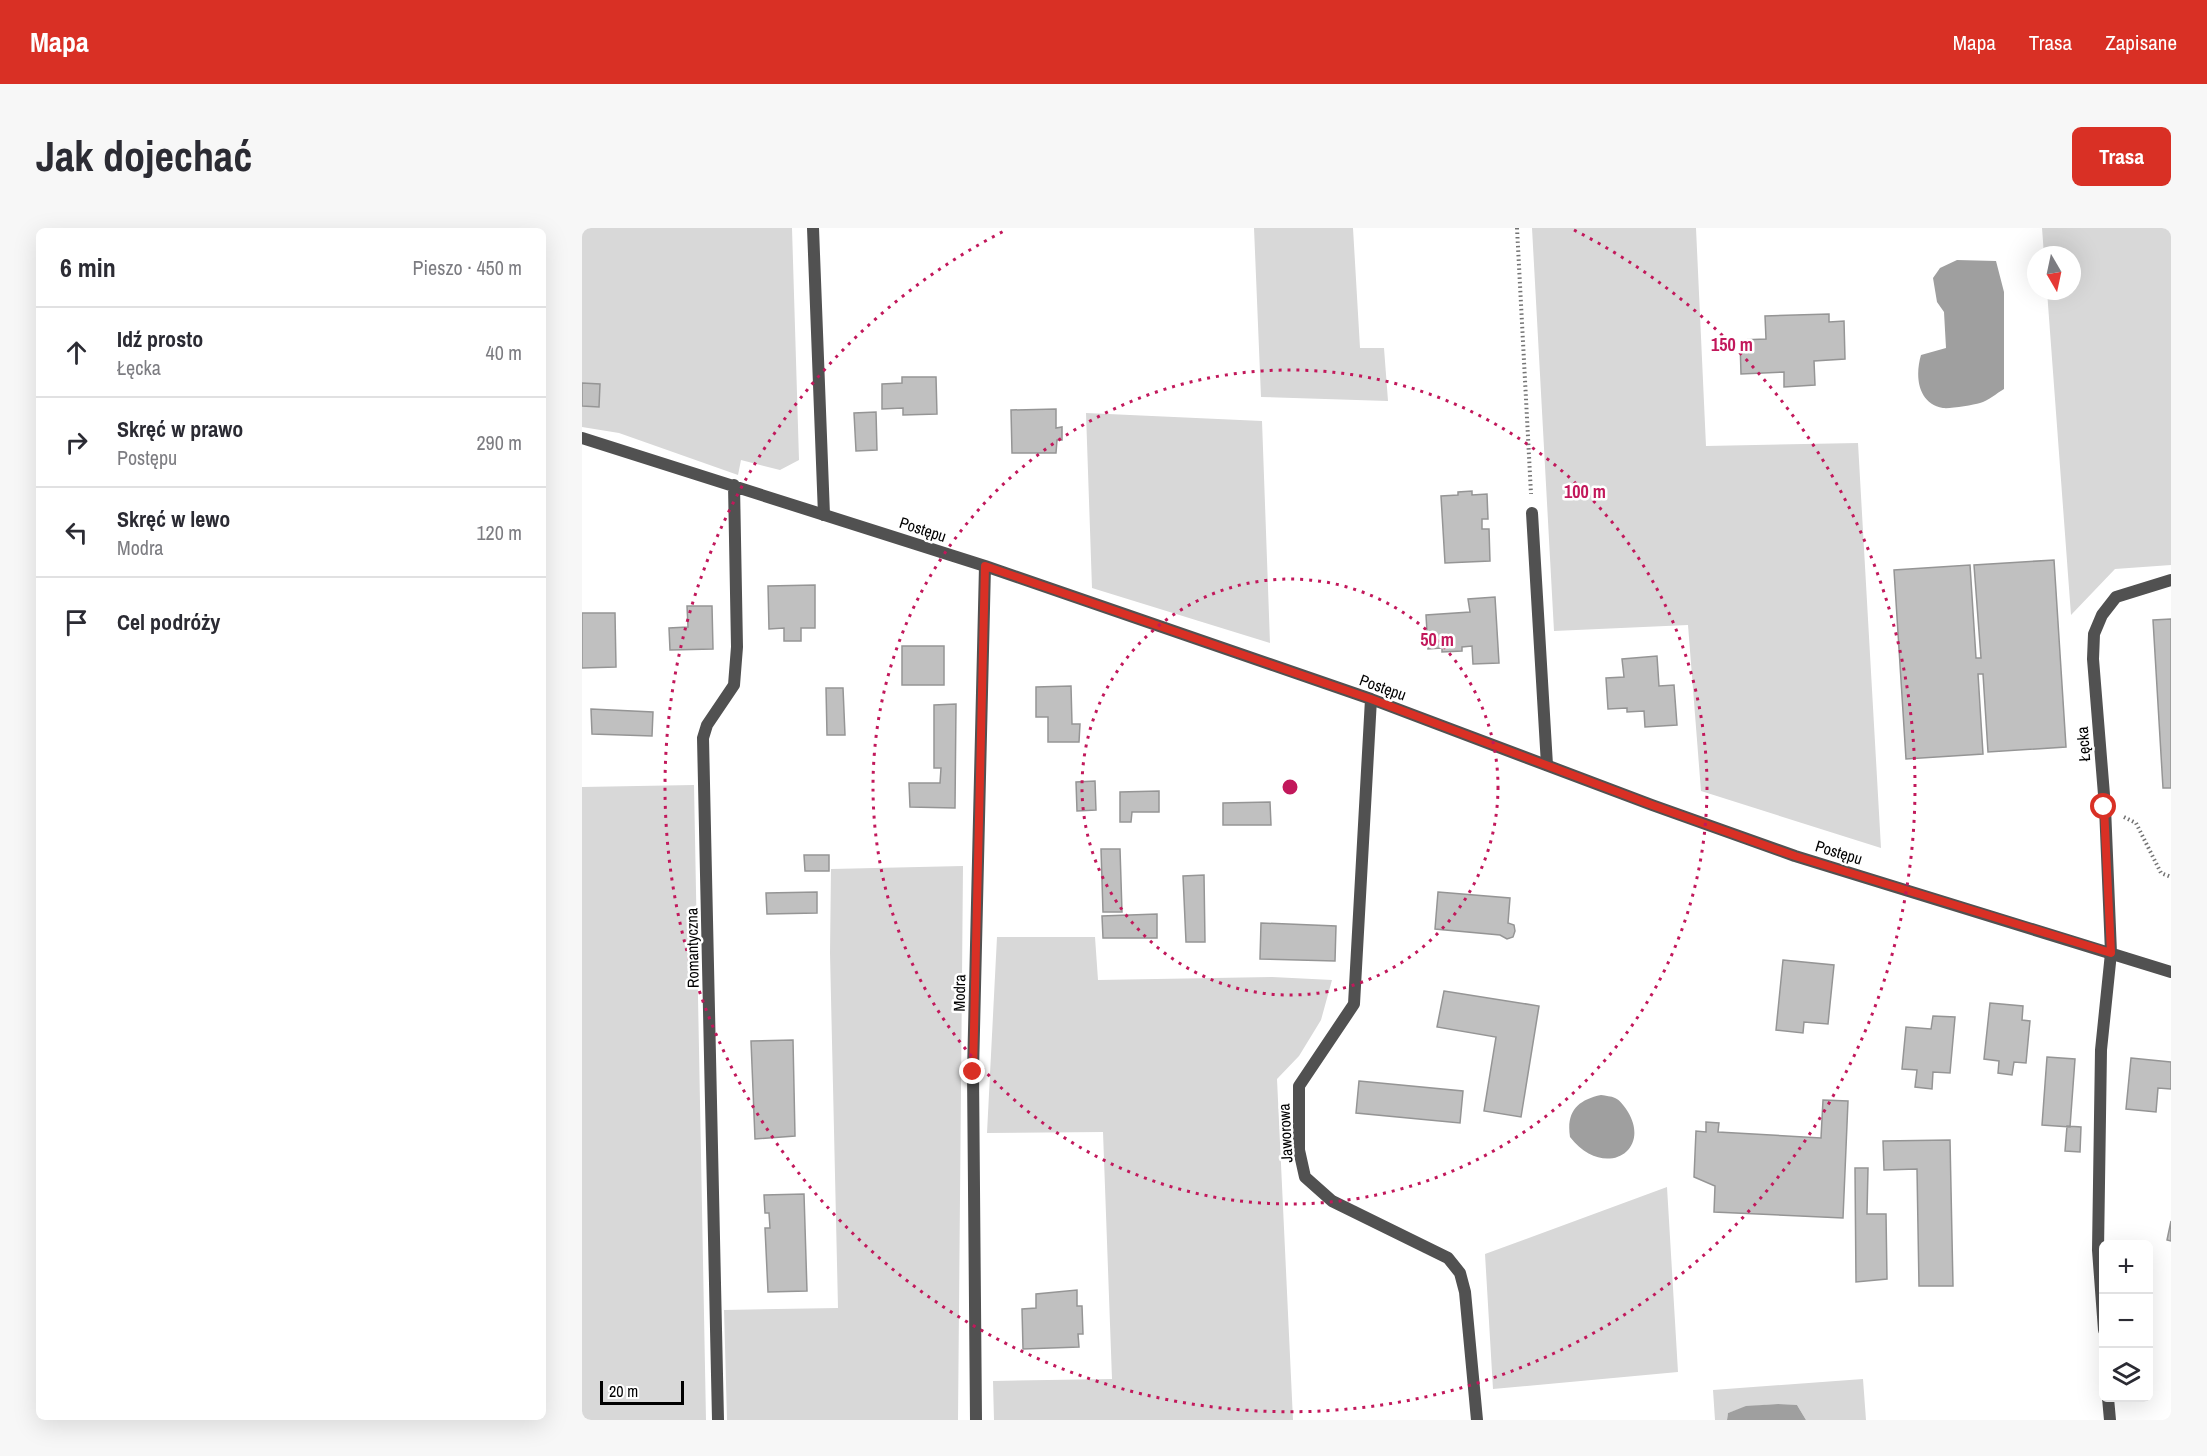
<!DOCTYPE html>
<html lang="pl">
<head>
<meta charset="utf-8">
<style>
  body { margin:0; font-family:"Archivo Narrow",sans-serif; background:#f7f7f7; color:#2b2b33 }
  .controls { position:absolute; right:18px; bottom:18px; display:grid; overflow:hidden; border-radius:9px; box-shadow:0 6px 24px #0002 }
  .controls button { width:54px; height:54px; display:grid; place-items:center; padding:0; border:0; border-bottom:2px solid #e1e1e2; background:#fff; color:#2b2b33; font:30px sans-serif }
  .compass { position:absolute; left:1445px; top:18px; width:54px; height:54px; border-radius:50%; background:#fff; box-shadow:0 6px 24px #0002; rotate:171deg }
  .scale { position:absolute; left:18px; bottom:15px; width:84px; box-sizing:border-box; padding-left:6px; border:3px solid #000; border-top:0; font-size:16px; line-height:21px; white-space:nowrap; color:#000; -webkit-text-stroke:4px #fff; paint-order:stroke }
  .stop { position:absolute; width:18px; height:18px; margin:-14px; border:4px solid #d93025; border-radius:50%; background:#fff }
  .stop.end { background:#d93025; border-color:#fff; box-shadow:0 2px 6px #0008 }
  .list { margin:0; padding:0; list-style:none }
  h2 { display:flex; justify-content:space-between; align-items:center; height:78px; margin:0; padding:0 24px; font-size:26px }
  h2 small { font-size:20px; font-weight:400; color:#7c7c81 }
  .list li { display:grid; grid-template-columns:39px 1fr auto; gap:18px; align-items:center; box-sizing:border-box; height:90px; padding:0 24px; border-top:2px solid #e1e1e2 }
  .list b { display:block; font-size:22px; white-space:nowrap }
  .list p { margin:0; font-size:20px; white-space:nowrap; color:#7c7c81 }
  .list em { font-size:20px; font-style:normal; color:#7c7c81 }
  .icon { flex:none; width:33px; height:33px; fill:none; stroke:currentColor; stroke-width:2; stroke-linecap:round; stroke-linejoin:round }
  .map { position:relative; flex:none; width:1589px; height:1192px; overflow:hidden; border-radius:9px }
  header { display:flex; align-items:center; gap:36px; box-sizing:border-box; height:84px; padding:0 30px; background:#d93025; color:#fff }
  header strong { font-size:28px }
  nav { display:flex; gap:33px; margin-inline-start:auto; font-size:21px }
  .intro { display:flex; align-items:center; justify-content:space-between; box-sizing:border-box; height:144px; padding:0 36px }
  h1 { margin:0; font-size:42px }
  .button { padding:15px 27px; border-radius:9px; background:#d93025; color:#fff; font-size:21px; font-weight:700 }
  main { display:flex; gap:36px; padding:0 36px }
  aside { flex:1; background:#fff; border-radius:9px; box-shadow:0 6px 24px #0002 }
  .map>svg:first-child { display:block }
</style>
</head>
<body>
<header>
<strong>Mapa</strong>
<nav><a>Mapa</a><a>Trasa</a><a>Zapisane</a></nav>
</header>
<div class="intro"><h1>Jak dojechać</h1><a class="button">Trasa</a></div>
<main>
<aside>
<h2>6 min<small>Pieszo · 450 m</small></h2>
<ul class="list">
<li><svg class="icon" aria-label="ahead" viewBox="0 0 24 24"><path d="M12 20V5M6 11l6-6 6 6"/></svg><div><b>Idź prosto</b><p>Łęcka</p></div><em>40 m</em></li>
<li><svg class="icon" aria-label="right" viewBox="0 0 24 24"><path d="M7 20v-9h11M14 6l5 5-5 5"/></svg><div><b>Skręć w prawo</b><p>Postępu</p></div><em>290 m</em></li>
<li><svg class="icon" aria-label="left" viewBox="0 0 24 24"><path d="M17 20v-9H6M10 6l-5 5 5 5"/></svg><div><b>Skręć w lewo</b><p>Modra</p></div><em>120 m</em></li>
<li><svg class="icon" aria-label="arrive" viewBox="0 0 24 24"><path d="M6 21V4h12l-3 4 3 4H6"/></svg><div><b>Cel podróży</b></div></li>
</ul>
</aside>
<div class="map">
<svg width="1589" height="1192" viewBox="0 0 1589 1192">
  <rect width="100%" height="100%" fill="#fff"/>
  <path fill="#d8d8d8" d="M0,0H210L217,232L198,242L159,232L156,247L37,205L0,199Z
    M672,0H771L778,120H802L806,173L679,169Z
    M950,0H1114L1124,218L1276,215L1299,620L1119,563L1106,397L972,403Z
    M1460,0H1589V337L1533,341L1489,387L1465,63H1490V27H1462Z
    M504,185L680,193L688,415L510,360Z
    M112,557L124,1192H0V559Z
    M381,638L376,1192H145L142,1082L256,1080L248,725L249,641Z
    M415,709H513L516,752L690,749L750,752L739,792L717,828L695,851L711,1192H412L411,1153L530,1151L521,904L405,905Z
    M1085,959L1096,1144L911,1161L903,1026Z
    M1281,1151L1284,1192H1224L1215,1177C1191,1176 1169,1176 1146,1185L1145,1192H1133L1131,1162Z"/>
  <path fill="#9f9f9f" d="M1375,32L1414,33L1422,64V161C1415,165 1406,173 1398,175C1391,177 1368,181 1361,180C1335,175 1333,147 1339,127L1364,120L1362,84L1355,74L1351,50L1358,40Z
    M1019,867C1024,868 1029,868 1033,870C1038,872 1043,879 1046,884C1070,924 1021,952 988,909C984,883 996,872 1019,867Z
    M1196,1176L1215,1177L1224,1192H1145L1146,1185L1164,1178Z"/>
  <path fill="#c0c0c0" stroke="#959595" stroke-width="1.5" d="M1247,86V94L1262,93L1263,131L1232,133L1233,157L1202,159V144L1159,146L1158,112L1184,111L1183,88Z
    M320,149H354L355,186L321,187V180L300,181V156L320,155Z
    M0,155L18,156L17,179L0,178Z
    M474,181V200L480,199V212H475L474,225H430L429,182Z
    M294,184L295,222L274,223L272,185Z
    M890,263V267L905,266L906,291H900V301H907L908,333L863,335L859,268L876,267V264Z
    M1472,332L1484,519L1406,524L1401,446H1396L1401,526L1324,531L1312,342L1388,337L1394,430H1399L1392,337Z
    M233,357V400H219V413H202V400L187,401L186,358Z
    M913,369L917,435L891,436L890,418L880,419V423L860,424V420L846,421L844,387L888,384L886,371Z
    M105,378H130L131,421L88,422L87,400L106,399Z
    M0,385H33L34,439L0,440Z
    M1589,391V560H1581L1571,392Z
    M320,418H362V457H320Z
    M1075,428L1077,458L1092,457L1095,497L1063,499L1062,483L1045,484V480L1026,481L1024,450L1042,449L1040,431Z
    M489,458L490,496H498L497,514H466V489H454V459Z
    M244,460H261L263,507H245Z
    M374,476L373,580L328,579L327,555H358L359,540H352V477Z
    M9,481L71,484L70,508L10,506Z
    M513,553L514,582L495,583L494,554Z
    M577,563V584H550L549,594H538V564Z
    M688,574L689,597H641V575Z
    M519,621H538L540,684H521Z
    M222,627H247V643H223Z
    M622,647L623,714H604L601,648Z
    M235,664V685L185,686L184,665Z
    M856,664L928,670L926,695L932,697L933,703L931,709L925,711L918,707L853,701Z
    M575,686V710H521L520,688Z
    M679,695L754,698L753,733L678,731Z
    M1201,732L1252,737L1246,796L1222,794L1221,805L1194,802Z
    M862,763L957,778L939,889L902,883L914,809L855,799Z
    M1408,775L1441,778L1440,792L1448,793L1444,835L1432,834L1430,847L1416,845L1417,833L1402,831Z
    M1351,788L1373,789L1368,845L1351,844L1350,861L1333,859L1335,842L1320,841L1324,799L1349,801Z
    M211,812L213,908L173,911L169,813Z
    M1465,829L1493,831L1488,899L1460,897Z
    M1549,830L1589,834V861L1576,860L1574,884L1544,881Z
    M777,853L881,863L878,895L774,885Z
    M1241,872L1266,873L1261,990L1132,984L1133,958L1112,949L1114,903L1124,904V894L1137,895L1136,904L1239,910Z
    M1485,898L1499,899L1498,924L1483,923Z
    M1368,912L1371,1058H1337L1335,941L1302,942L1301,913Z
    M1273,940H1286L1285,986H1304L1305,1051L1274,1054Z
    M222,966L225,1063L186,1064L183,1000H188L187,985H183L182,967Z
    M1589,993V1013L1585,1012Z
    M495,1062V1078H500L501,1106H496L497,1119L441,1121L440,1081L454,1080V1066Z"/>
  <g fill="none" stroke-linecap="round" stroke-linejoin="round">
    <path stroke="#737373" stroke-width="4" stroke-dasharray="1.5 3" stroke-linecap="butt" d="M935,0L949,266
      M1542,589L1554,595L1579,645L1589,649"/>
    <path stroke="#515151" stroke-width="12" d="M231,0L242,287
      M950,285L965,537
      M1522,1102L1516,1022L1519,822L1529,725
      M1526,1170L1528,1192"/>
    <path stroke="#515151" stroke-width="12" d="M0,210L403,338L789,471L1070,577L1213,628L1589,744
      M789,471L772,776L717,858V922L723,949L750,973L866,1030L878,1045L883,1064L895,1192
      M1529,725L1523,579L1511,431L1512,406L1520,387L1534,369L1589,352
      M136,1192L121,510L125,497L152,457L155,419L152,257
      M394,1192L391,844L403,338"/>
  </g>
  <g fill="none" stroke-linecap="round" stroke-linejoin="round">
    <path stroke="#d93025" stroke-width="8" d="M391,844L403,338L789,471L1070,577L1213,628L1529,725L1522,579"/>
  </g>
  <g fill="none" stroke="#c2185b" stroke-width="3" stroke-dasharray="3 6">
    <circle cx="708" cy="559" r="208"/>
    <circle cx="708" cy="559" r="417"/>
    <path d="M992 2A625 625 0 1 1 424 2"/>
  </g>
  <g text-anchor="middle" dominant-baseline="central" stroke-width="5" stroke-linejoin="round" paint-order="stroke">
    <g font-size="16" fill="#000" stroke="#fff">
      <text transform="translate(341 301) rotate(18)">Postępu</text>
      <text transform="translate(801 459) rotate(20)">Postępu</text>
      <text transform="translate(1501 516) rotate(-94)">Łęcka</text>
      <text transform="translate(1257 624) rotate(17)">Postępu</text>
      <text transform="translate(110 720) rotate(-91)">Romantyczna</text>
      <text transform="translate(377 765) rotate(-89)">Modra</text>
      <text transform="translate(703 905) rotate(-93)">Jaworowa</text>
    </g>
  </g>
  <circle cx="708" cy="559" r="9" fill="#c2185b" stroke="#fff" stroke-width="3"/>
  <g font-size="18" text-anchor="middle" font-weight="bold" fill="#c2185b" stroke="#fff" stroke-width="5" stroke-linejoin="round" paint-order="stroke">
    <text x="1150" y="123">150 m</text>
    <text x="1003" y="270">100 m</text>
    <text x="855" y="418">50 m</text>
  </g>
</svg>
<div class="controls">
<button>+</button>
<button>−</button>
<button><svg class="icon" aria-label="layers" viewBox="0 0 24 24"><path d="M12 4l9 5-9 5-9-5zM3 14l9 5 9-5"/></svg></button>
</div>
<svg class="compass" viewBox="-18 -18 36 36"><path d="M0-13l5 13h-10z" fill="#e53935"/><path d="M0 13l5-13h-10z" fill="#7c7c81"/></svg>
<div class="scale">20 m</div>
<div class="stop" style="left:1522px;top:579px"></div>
<div class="stop end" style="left:391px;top:844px"></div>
</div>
</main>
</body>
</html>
